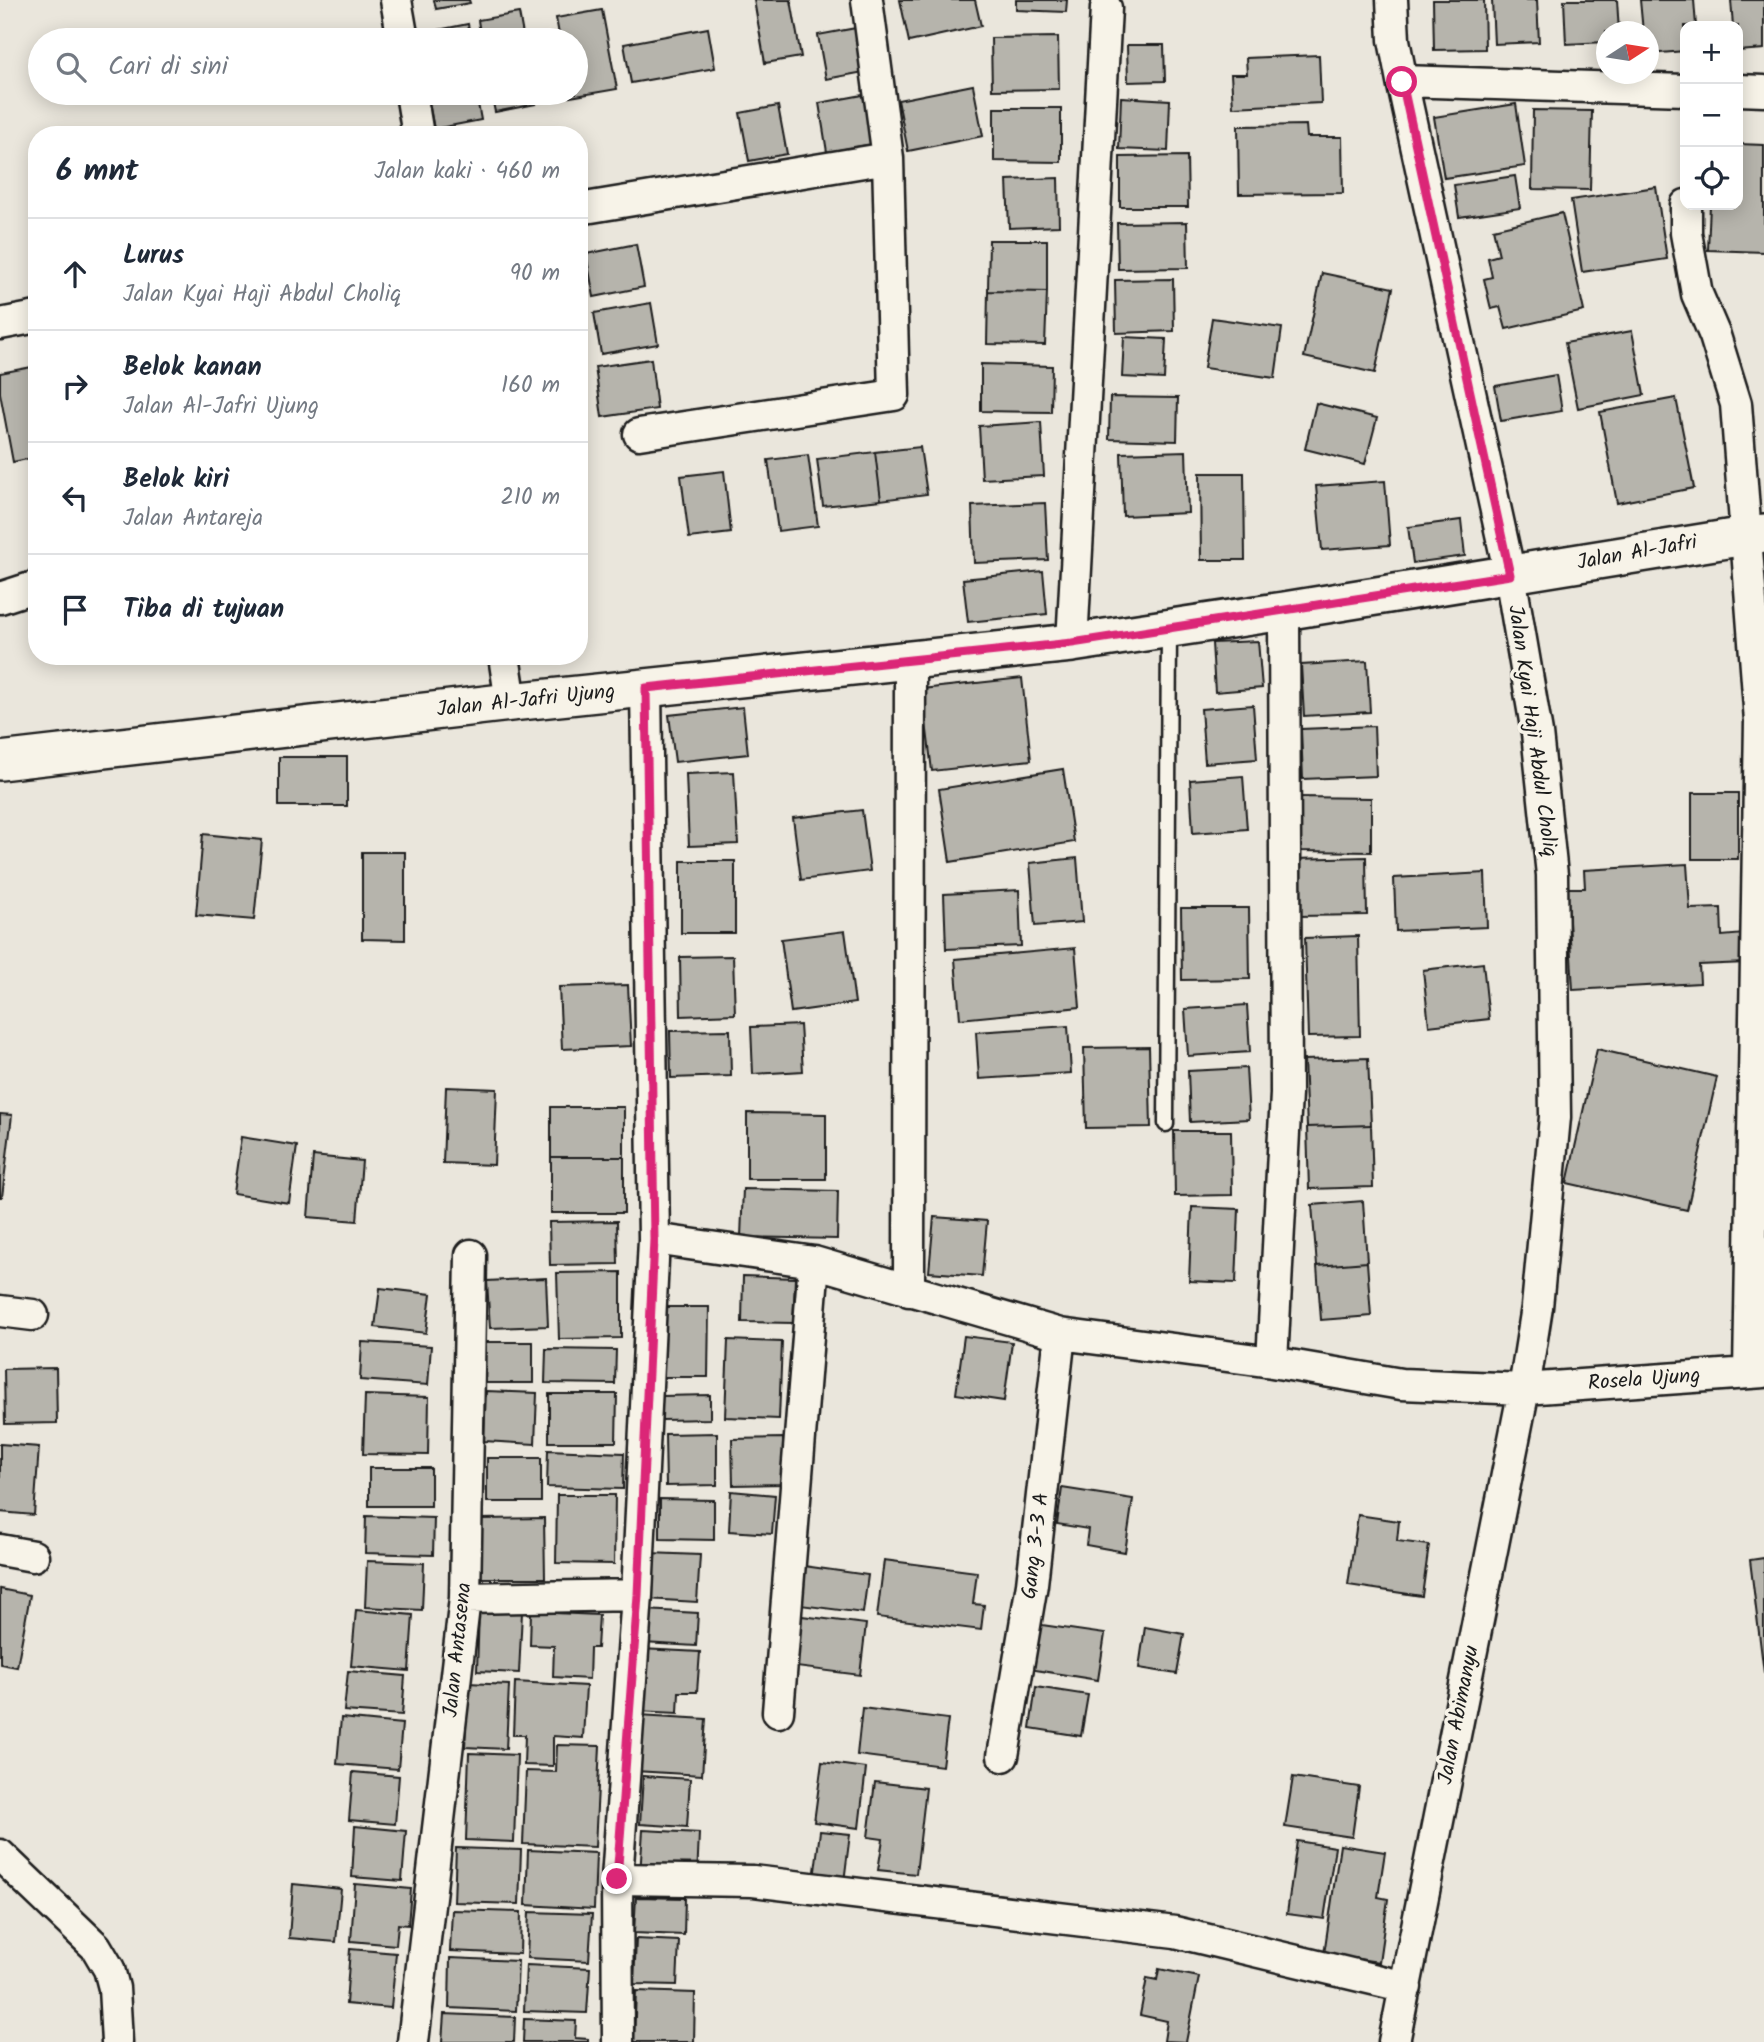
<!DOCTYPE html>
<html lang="id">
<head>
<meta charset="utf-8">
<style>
  body { margin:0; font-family:Kalam,sans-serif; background:#f6f6f7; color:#1f2937 }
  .controls { position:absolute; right:21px; top:21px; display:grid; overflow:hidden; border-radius:14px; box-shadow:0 4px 18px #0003 }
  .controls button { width:63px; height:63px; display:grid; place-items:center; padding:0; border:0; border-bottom:2px solid #e0e1e3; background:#fff; color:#1f2937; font:35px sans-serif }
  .compass { position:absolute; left:1596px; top:21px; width:63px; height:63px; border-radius:50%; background:#fff; box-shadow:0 4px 18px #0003; rotate:78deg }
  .stop { position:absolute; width:21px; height:21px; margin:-16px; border:5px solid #db2777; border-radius:50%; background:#fff }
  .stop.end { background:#db2777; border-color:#fff; box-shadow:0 2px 7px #0008 }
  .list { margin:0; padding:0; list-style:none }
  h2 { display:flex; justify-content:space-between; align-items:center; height:91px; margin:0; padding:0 28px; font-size:30px }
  h2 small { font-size:23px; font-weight:400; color:#747a83 }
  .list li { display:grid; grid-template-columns:46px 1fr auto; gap:21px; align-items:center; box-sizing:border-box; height:112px; padding:0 28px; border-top:2px solid #e0e1e3 }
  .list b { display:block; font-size:26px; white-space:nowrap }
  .list p { margin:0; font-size:23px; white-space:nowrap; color:#747a83 }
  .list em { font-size:23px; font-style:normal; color:#747a83 }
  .icon { flex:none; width:38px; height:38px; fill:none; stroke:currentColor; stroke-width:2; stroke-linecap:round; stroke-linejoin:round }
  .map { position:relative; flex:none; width:1764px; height:2042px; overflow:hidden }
  .search { position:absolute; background:#fff; box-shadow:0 4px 18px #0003; left:28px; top:28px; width:560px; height:77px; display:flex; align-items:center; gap:18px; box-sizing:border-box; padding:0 24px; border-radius:38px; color:#747a83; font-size:26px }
  .panel { position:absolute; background:#fff; box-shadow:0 4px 18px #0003; left:28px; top:126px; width:560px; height:539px; border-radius:28px }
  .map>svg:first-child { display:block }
</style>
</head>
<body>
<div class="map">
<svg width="1764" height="2042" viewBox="0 0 1764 2042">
  <rect width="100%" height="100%" fill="#eae6dc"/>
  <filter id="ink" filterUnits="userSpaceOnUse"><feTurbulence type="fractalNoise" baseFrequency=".0143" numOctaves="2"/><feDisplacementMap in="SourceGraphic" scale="14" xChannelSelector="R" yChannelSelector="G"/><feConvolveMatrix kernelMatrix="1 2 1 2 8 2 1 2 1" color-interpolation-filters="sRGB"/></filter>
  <g filter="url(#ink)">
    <path fill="#b6b4ac" stroke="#1c1c1c" stroke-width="2" d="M434,0H469L470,3L436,9Z
      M754,0H791L801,57L765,63Z
      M900,0H975L981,26L909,42Z
      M1016,0H1067L1066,12L1016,10Z
      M1433,0H1484L1485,49L1434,50Z
      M1492,0H1537L1539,42L1494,44Z
      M1564,0H1617L1619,32H1606V42L1566,44Z
      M1640,0H1694L1696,26H1685V51L1648,54V32H1643Z
      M1731,0H1764V49L1738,51V26H1733Z
      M602,10L617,89L570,97L569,93H576V40H560L556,18Z
      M519,13L524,40H481L478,20Z
      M468,24L471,40H435L433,31Z
      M708,28L715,68L631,83L624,44Z
      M856,28L864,72L826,79L818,35Z
      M1058,37L1059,89L992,90L991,38Z
      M1127,45H1164L1165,81L1128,82Z
      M1319,55L1321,103L1233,107L1231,74H1247L1246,58Z
      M973,85L983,136L908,151L898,100Z
      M463,93H476L481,120L434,129L428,99Z
      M491,93H533L536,104L495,112Z
      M863,95L873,144L827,152L819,103Z
      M1121,97L1170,100L1168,151L1119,149Z
      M1516,104L1525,166L1444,178L1434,117Z
      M778,106L787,154L749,161L740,113Z
      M994,108H1061V162L994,161Z
      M1533,110L1592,111L1590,190L1532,189Z
      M1306,125L1307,137H1342L1343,193L1239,194L1238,126Z
      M1738,144L1764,145V252L1708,250L1710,205H1738Z
      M1187,156L1188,207H1120V157Z
      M1515,176L1520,208L1459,217L1454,185Z
      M1058,178L1059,226L1009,228L1007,180Z
      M1656,187L1667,259L1582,272L1571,200Z
      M1562,213L1584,311L1506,329L1500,307L1491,309L1484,279L1492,277L1488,258L1499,255L1493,229Z
      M1187,222L1188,268L1118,269L1117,223Z
      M989,240H1047V292L988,291Z
      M636,244L644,287L594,297L586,254Z
      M1322,273L1393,288L1375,373L1304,357Z
      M1173,279L1174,331L1116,333L1115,280Z
      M988,291L1047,292L1045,345L987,344Z
      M651,303L658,344L601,354L594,313Z
      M1212,318L1282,328L1275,378L1204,368Z
      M1632,331L1644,395L1578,408L1565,343Z
      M1124,337L1166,339L1164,379L1122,377Z
      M651,359L657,409L602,417L595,367Z
      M981,364L1052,366L1051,412L981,411Z
      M37,366V457L13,462L0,393V373Z
      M1556,375L1562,411L1501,421L1495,386Z
      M1110,397L1178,398L1177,441L1109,439Z
      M1676,398L1694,488L1617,503L1600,412Z
      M1316,403L1377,418L1365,464L1305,449Z
      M1041,422L1044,476L982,479L979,426Z
      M920,447L927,494L881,500L875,452Z
      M1186,451L1188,513L1123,516L1121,453Z
      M875,452L881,500L823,506L817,459Z
      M808,455L818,526L778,531L768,460Z
      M724,471L731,533L689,538L681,476Z
      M1200,473H1244L1245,560H1201Z
      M1385,481L1390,545L1322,550L1316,486Z
      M1045,503L1048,560L974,563L972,506Z
      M1461,520L1465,556L1413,563L1408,527Z
      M1043,571L1047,614L968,622L963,579Z
      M1258,641L1262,688L1215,692L1212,643Z
      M1367,661L1370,712L1304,716L1301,665Z
      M1022,678L1031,760L932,771L922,689Z
      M1253,705L1257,759L1205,763L1201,709Z
      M743,707L748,754L675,762L669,715Z
      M1374,726L1376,776L1303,779L1301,729Z
      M279,757H347V806H279Z
      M1063,769L1074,842L950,862L939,789Z
      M734,772L738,844L689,846L686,774Z
      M1243,776L1247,829L1193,833L1190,780Z
      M1692,793H1738V859H1692Z
      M1299,797L1371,798V852L1299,851Z
      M862,810L870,871L801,880L793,818Z
      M203,834L262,840L254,920L196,915Z
      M362,852H405V940L362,939Z
      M1366,857L1367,915L1297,916L1295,859Z
      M1077,858L1082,922L1035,926L1030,863Z
      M681,861H735V933H681Z
      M1687,864L1690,909L1721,908L1722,936L1744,934L1746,963L1699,965L1700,983L1573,990L1567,888H1585L1584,870Z
      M1485,873L1487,927L1396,931L1394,878Z
      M1019,890L1021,946L946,949L944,894Z
      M1181,908H1249L1250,979L1182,980Z
      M845,931L855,1003L791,1012L781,939Z
      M1358,936L1360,1036L1308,1037L1305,938Z
      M1075,948L1080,1007L960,1019L955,959Z
      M733,956L735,1014L681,1016L680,957Z
      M1483,963L1489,1019L1429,1026L1423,970Z
      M628,985L631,1046L562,1049L559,987Z
      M1247,1005L1250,1052L1188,1056L1185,1009Z
      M800,1025L803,1071L753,1074L751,1027Z
      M1068,1026L1071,1073L979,1079L976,1032Z
      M730,1030L731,1076L671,1078L670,1031Z
      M1149,1047L1151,1127L1086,1128L1084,1048Z
      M1597,1049L1717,1077L1687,1210L1567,1183Z
      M1368,1058L1371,1125L1307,1127L1304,1060Z
      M1246,1068L1249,1119L1190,1122L1188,1071Z
      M446,1087L497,1089L494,1165L443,1163Z
      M551,1107H624V1157H551Z
      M747,1113L826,1114V1179H747Z
      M0,1114L12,1115L2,1197H0Z
      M1371,1125L1373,1187L1309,1189L1307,1127Z
      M1174,1131H1231L1232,1195L1175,1196Z
      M241,1137L297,1146L289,1203L233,1194Z
      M313,1156L362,1161L357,1221L308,1217Z
      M551,1157H624V1213H551Z
      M743,1189L838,1191L837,1239L741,1237Z
      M1363,1201L1367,1262L1317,1266L1312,1205Z
      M1192,1207L1239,1209L1236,1283L1189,1281Z
      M934,1217L987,1221L982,1276L929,1272Z
      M617,1221L618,1264L550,1265L549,1222Z
      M1367,1262L1371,1316L1321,1320L1317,1266Z
      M621,1272V1338L559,1339L557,1273Z
      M743,1276L795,1278L793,1323L742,1322Z
      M546,1278L548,1326L490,1328L487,1281Z
      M380,1288L431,1294L426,1333L375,1327Z
      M664,1307H709L708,1377H664Z
      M964,1336L1012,1342L1004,1401L956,1394Z
      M728,1340L782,1342L779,1419L725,1417Z
      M362,1342L431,1346L428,1385L360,1380Z
      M481,1342H533V1383H481Z
      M546,1349L616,1350L615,1384L545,1383Z
      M56,1368L57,1423L5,1424L4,1369Z
      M486,1391L537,1393L535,1444L484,1441Z
      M549,1394H617L616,1442H549Z
      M365,1395L429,1397L428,1455L363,1454Z
      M710,1395V1419L662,1420V1396Z
      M717,1433V1485L666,1486L665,1434Z
      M783,1438L784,1484L733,1485L732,1439Z
      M0,1444L39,1447L34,1515L0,1512Z
      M548,1450L624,1453L623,1489L547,1487Z
      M487,1458H541V1502H487Z
      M369,1468H431V1506H369Z
      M1062,1488L1133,1499L1125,1552L1086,1545L1088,1529L1057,1524Z
      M731,1491L775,1495L772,1534L729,1531Z
      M557,1495H615L614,1564L556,1563Z
      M660,1499L714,1500V1540L660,1539Z
      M1358,1515L1399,1521L1397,1541L1429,1545L1422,1596L1348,1585Z
      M366,1516L434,1518L433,1555L365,1553Z
      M544,1518L545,1578H480L479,1519Z
      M649,1553L700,1555L697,1602L647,1599Z
      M1764,1558V1673L1750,1560Z
      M884,1560L977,1572L973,1604L984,1605L981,1630L877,1617Z
      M367,1561L424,1563L422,1610L365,1607Z
      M804,1566L868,1575L863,1613L800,1605Z
      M0,1589L30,1595L17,1667L0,1664Z
      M356,1610L413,1615L409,1671L351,1666Z
      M479,1610L522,1612L519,1673L477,1671Z
      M645,1610L698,1613L696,1646L643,1643Z
      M531,1612L599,1615L597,1648H590L589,1679L553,1677L554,1646L530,1645Z
      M802,1616L866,1624L860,1675L796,1667Z
      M1035,1624L1105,1634L1098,1680L1029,1669Z
      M1145,1627L1184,1634L1177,1674L1139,1668Z
      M641,1649L700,1652L697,1692H679L678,1713L637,1711Z
      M348,1671L405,1676L402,1715L344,1711Z
      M515,1682L586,1686L583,1738L553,1736V1766L524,1765L525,1735H513Z
      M468,1683L509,1685L506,1749L465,1747Z
      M1036,1687L1088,1695L1081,1736L1030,1728Z
      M862,1708L948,1719L942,1766L857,1755Z
      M639,1715L706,1719L702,1775L635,1771Z
      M341,1718L402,1724L398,1769L337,1764Z
      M557,1745L600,1746L595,1847L523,1844L526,1771L556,1772Z
      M469,1753L517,1755L514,1842L466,1840Z
      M822,1762L866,1768L859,1828L814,1822Z
      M353,1772L399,1776L395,1824L349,1820Z
      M643,1776L690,1779L687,1827L640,1824Z
      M1293,1777L1359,1787L1352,1837L1285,1827Z
      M875,1782L926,1788L916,1874L878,1870L883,1839L868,1837Z
      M355,1826L406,1831L402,1881L352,1877Z
      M643,1830L699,1833L697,1878L640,1875Z
      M820,1831L850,1834L844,1882L814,1879Z
      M1297,1841L1335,1847L1324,1919L1287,1914Z
      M1340,1845L1385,1852L1378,1897L1388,1899L1379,1962L1324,1954Z
      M456,1848L521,1850L519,1904L454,1902Z
      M528,1850L596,1853L594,1909L526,1905Z
      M293,1884L341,1889L336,1942L289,1938Z
      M355,1884L411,1889L408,1925L398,1924L396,1945L351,1941Z
      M636,1897L685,1898L684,1935L634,1933Z
      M452,1910L521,1912L520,1954L450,1951Z
      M529,1912L592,1914L589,1961L527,1958Z
      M636,1939L679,1941L677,1985L634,1984Z
      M350,1949L396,1953L391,2008L346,2004Z
      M450,1958L518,1961L516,2011L449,2008Z
      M526,1965L590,1968L587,2013L524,2011Z
      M1159,1969L1199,1977L1186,2042L1164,2041L1167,2021L1140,2015L1147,1978L1157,1980Z
      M636,1991L695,1993L694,2042H634Z
      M444,2014L515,2017L514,2042H442Z
      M524,2019L576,2021L575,2038L588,2039V2042H523Z"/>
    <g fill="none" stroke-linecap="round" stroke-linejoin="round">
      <g stroke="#1c1c1c" stroke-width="19">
        <path id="service" d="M1166,1124L1169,630"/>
      </g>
      <g stroke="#1c1c1c" stroke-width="35">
        <path id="minor" d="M396,0L403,40
          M1392,0L1394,40L1402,81L1510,575L1537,733L1552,875L1555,1117L1537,1307L1524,1389L1394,2042
          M1402,81L1685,90
          M1738,90L1764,91
          M411,93L418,135
          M1686,205V233L1697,294L1715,336L1736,404L1760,721L1749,1373
          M579,209L888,158
          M0,324L37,317
          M639,434L894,395L888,158L867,0
          M0,598L37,586
          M1072,643L1106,8
          M504,656L511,702
          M654,1239L814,1262L1060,1334L1272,1362L1401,1384L1524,1389L1764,1372
          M909,1291L910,659
          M0,1311L33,1315
          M1272,1362L1286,1094L1284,611
          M0,1550L33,1556
          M465,1598L637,1595
          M778,1712L814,1262
          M1003,1756L1032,1584L1060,1334
          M0,1855L96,1947L109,1969L114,1988L117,2042
          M617,1879L753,1881L1175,1932L1406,1987
          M413,2042L465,1598L471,1255
          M618,2042L617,1879L637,1595L654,1239L646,688"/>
      </g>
      <g stroke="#1c1c1c" stroke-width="42">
        <path id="tertiary" d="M0,761L511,702L1072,643L1284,611L1764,533"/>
      </g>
      <use href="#service" stroke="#f7f3e8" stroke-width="14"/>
      <use href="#minor" stroke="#f7f3e8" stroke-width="30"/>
      <use href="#tertiary" stroke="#f7f3e8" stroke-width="37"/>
    </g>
  </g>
  <g fill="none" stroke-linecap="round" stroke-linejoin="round" filter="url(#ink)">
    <path stroke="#db2777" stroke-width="9" d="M617,1879L638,1595L654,1239L646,688L1072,643L1510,575L1402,82"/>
  </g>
  <g text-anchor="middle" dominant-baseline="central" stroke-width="7" stroke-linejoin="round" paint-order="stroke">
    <g font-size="21" fill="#1c1c1c" stroke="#f7f3e8">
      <text transform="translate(1637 553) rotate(-10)">Jalan Al-Jafri</text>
      <text transform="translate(526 701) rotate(-6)">Jalan Al-Jafri Ujung</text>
      <text transform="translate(1532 731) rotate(82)">Jalan Kyai Haji Abdul Choliq</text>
      <text transform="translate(1644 1380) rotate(-4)">Rosela Ujung</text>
      <text transform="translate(1036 1546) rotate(-83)">Gang 3-3 A</text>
      <text transform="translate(458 1650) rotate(-84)">Jalan Antasena</text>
      <text transform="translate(1459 1715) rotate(-79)">Jalan Abimanyu</text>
    </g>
  </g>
</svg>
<div class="controls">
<button>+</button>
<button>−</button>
<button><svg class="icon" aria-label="locate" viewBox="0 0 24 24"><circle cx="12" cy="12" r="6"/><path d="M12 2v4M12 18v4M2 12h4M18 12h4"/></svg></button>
</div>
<svg class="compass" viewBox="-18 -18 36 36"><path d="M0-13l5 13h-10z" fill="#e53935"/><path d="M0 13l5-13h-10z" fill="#747a83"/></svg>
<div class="stop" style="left:1402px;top:82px"></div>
<div class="stop end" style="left:617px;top:1879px"></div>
<div class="search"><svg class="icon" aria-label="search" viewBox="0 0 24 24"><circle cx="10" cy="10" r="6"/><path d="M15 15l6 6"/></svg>Cari di sini</div>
<section class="panel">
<h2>6 mnt<small>Jalan kaki · 460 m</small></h2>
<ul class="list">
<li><svg class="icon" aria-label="ahead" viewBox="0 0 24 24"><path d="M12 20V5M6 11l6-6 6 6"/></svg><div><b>Lurus</b><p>Jalan Kyai Haji Abdul Choliq</p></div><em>90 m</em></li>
<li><svg class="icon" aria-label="right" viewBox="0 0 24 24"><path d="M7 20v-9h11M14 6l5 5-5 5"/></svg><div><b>Belok kanan</b><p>Jalan Al-Jafri Ujung</p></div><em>160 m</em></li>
<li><svg class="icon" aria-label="left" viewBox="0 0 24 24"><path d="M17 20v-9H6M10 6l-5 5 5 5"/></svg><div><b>Belok kiri</b><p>Jalan Antareja</p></div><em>210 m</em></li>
<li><svg class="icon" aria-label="arrive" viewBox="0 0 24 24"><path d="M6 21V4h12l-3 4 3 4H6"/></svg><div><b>Tiba di tujuan</b></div></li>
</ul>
</section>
</div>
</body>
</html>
